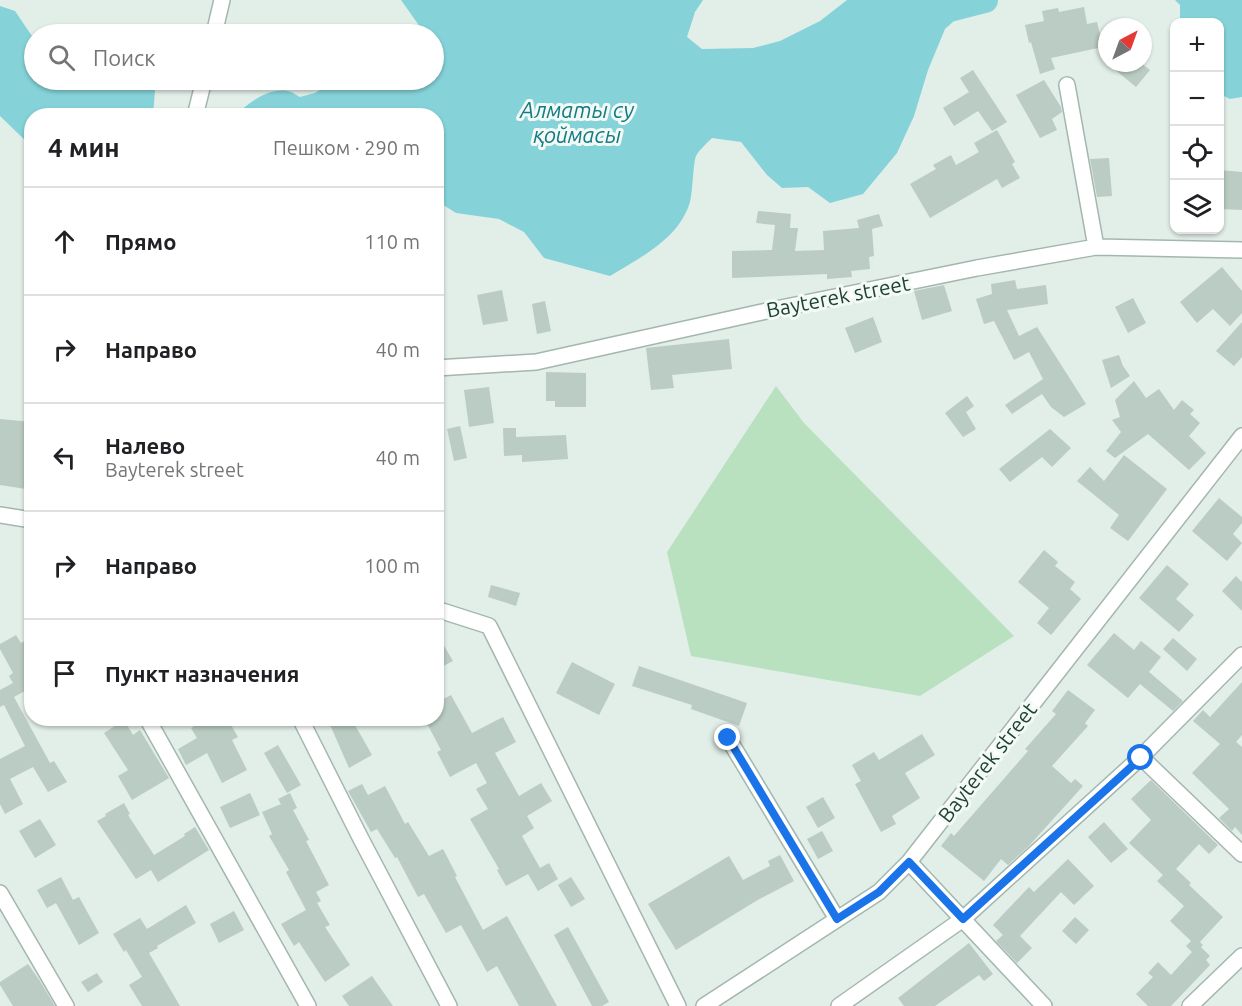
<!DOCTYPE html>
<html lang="ru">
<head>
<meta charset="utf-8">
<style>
  body { margin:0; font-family:Ubuntu,sans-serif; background:#f2f2f2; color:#202124 }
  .controls { position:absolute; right:18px; top:18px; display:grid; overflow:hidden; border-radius:12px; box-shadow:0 2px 4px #0004 }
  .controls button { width:54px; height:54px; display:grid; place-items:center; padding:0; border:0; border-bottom:2px solid #e0e0e0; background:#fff; color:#202124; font:30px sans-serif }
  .compass { position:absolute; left:1098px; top:18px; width:54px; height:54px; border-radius:50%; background:#fff; box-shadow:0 2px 4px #0004; rotate:41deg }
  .stop { position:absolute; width:18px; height:18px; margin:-14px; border:4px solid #1a73e8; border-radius:50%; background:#fff }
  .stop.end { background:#1a73e8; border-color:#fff; box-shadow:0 2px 6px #0008 }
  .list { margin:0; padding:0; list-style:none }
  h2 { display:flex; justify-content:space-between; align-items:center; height:78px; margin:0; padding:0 24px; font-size:26px }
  h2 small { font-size:20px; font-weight:400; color:#757577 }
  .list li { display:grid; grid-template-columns:39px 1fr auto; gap:18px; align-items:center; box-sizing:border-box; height:108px; padding:0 24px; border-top:2px solid #e0e0e0 }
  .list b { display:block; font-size:22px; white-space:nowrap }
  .list p { margin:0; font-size:20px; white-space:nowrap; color:#757577 }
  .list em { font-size:20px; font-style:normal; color:#757577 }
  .icon { flex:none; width:33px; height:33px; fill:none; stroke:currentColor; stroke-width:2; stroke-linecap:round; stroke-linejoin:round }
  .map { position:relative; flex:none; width:1242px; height:1006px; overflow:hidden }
  .search { position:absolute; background:#fff; box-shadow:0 2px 4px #0004; left:24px; top:24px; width:420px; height:66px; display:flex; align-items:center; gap:15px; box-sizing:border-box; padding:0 21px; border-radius:33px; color:#757577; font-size:22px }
  .panel { position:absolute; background:#fff; box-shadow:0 2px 4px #0004; left:24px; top:108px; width:420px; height:618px; border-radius:24px }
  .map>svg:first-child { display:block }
</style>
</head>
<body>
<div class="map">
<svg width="1242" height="1006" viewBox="0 0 1242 1006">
  <rect width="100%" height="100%" fill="#e2eee8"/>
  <path fill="#b9e1c0" d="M776,386L804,423L1014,636L920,696L691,656L667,552Z"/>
  <path fill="#85d3d9" d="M401,0H703L695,12L687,37L702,49L753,48L780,41L820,21L847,0H973L964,12L945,29L928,70L914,116L897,153L863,194L830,203L808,187L782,188L767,175L741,142L712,138C707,143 699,150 696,156C693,163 693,190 690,202C679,239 641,257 610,276L544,258L524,232L499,219L456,213L437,201L436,116L236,115C248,103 268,88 287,91C291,91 296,95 300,97L315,93L335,80H434V34H425Z
    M1175,0H1242V97L1230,99L1220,94V22H1180V5Z
    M0,6L15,11L34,39V80H151L155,91L153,115L32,116L31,146L0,116Z"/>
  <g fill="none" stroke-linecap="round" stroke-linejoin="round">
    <path stroke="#85d3d9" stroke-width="26" d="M938,12L985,0"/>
  </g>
  <path fill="#baccc3" d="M1084,7L1087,24L1097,22L1103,47L1051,58L1055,69L1040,74L1031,42L1029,43L1025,25L1044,21L1042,11L1058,8L1059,12Z
    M1107,63H1141L1150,70L1136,87Z
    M973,70L1007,122L992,131L978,111L954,126L943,108L969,92L960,78Z
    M1044,80L1061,107L1062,112L1052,119L1057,130L1040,138L1016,95Z
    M997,130L1015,162L1012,164L1020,178L1002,188L997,179L930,218L910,184L936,169L933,165L951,155L956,165L979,152L974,143Z
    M1109,158L1112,196L1097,197L1090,159Z
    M1220,170L1242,172V210L1220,209Z
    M758,211L791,214L790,228H798L795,251L824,250L823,231L859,228L857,220L879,214L883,226L872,229L874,256L869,257L870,269L851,271L852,277L827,279V274L732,278V251L772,250L775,225L756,223Z
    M1222,267L1242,291V313L1230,326L1213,309L1197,323L1180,302Z
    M1015,280L1017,289L1046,285L1048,304L1007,310L1019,336L1037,327L1086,404L1064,417L1051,407L1042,394L1012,414L1005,405L1043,379L1029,352L1014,360L994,321L984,324L976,299L992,294L991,284Z
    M944,285L952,311L922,320L914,291Z
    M502,290L508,321L483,325L477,295Z
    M1133,298L1146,323L1128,333L1115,307Z
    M545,301L551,331L537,334L532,304Z
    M873,317L882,342L855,353L845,328Z
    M1242,322V357L1234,366L1216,351Z
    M729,339L732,369L672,375L674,388L651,390L646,348Z
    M1119,355L1123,366L1130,376L1111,388L1102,360Z
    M546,372L586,373V407H555V401H546Z
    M1134,381L1146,398L1159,389L1174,410L1182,400L1194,410L1190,414L1200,423L1189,436L1206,453L1189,470L1148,434L1115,458L1106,451L1121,432L1112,420L1120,417L1115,400Z
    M489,387L494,423L469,427L464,390Z
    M967,396L974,406L966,412L976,429L963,437L945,413Z
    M0,419L32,422V490L0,485Z
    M460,426L467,458L454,461L447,429Z
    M503,428H516V437L566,435L568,459L522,462V455L504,456Z
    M1050,429L1071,448L1052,467L1042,457L1010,482L999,469Z
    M1124,455L1167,489L1128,541L1110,528L1119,515L1077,481L1090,467L1104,481Z
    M1219,498L1242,517V523L1233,534L1242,543L1227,561L1192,531Z
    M1044,550L1058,562L1055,566L1075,582L1070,589L1081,599L1051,635L1037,623L1049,608L1018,582Z
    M1167,565L1189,584L1176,599L1194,615L1179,632L1139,598Z
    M1236,576L1242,582V611L1222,591Z
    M491,585L520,593L516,606L488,597Z
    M436,632L453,661L436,670Z
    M1114,633L1134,650L1141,641L1161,657L1149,672L1183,701L1173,711L1140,684L1128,698L1087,665Z
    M16,635L21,643L28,639L32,646V652L27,654L32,662V687L14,697L50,763L54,761L67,782L48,792L33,767L10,779L23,804L5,814L0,804V759L25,746L4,705L0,707V690L13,683L9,676L13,673L0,649V644Z
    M1173,638L1197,659L1187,671L1163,649Z
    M572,662L615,684L599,715L556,693Z
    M639,666L747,703L739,726L691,709L692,705L632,686Z
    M1242,682V735L1236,742L1242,747V835L1235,827L1232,831L1219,818L1229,809L1192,773L1220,744L1193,721L1203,710L1210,717Z
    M1068,690L1095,710L1085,723L1088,726L1052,766L1071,783L1075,779L1083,786L1028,847L1008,865L1001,859L984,881L941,846L951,833L954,836L1028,751L1025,749L1056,714L1052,711Z
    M451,695L472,733L503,717L516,742L495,753L519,796L541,783L552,801L527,816L534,828L522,836L540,868L549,863L558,879L538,891L528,874L506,886L497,870L499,869L470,819L488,809L476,789L487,783L476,763L450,777L437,752L441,750L424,718H436V703Z
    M208,718H227L238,737L232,740L247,770L222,783L207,753L186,765L178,749L197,738L191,728Z
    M327,718H351L372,755L349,768Z
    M124,720L133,735L140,730L169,778L132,800L118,776L128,770L104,733Z
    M922,734L935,755L905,773L920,798L892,816L896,824L881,832L855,784L861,781L852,765L874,752L879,760Z
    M278,745L301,785L287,793L264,753Z
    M1151,780L1218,845L1209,854L1199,844L1176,869L1191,883L1189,885L1223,917L1200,942L1203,945L1201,947L1210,956L1206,960L1210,965L1171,1006H1148L1136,994L1153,977L1148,973L1158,962L1171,975L1192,952L1186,946L1191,941L1170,921L1184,906L1157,881L1163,875L1129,843L1151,820L1131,799Z
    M362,784L368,795L385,786L405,824L408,822L429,856L443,849L457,876L455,877L483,930L507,916L557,1006H519L497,966L487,972L461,925L446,933L424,894L418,897L397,857L395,858L377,829L371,832L348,791Z
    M250,793L260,815L230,828L220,807Z
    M290,793L297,808L293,810L309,840L306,841L329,885L316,892L321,901L317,903L330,925L325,927L350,965L325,982L299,942L294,946L281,924L306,910L286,872L289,870L269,836L272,834L262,812L281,804L278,799Z
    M823,797L835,818L818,828L806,807Z
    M124,803L130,814L128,815L154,855L185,836L184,834L195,827L209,850L158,882L151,870L136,879L97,821L106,816L105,814Z
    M40,819L56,845L35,858L19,831Z
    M1104,822L1128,849L1111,863L1088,837Z
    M822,831L833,851L818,859L807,839Z
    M780,855L794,881L756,901L676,950L648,904L729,856L743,880L770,866L768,861Z
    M1068,859L1094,886L1074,905L1061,892L1020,936L1032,948L1017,963L996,941L1003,935L993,925L1029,887L1034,892Z
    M61,877L73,900L79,897L99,933L79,945L56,903L47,908L37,890Z
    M571,877L585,899L571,907L558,885Z
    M186,905L196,923L157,946L158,948L149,953L180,1006H142L129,985L142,977L126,950L124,952L113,934L140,918L147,929Z
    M234,911L244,930L219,943L210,924Z
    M1075,917L1089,930L1076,944L1062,931Z
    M568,927L609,1002L602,1006H592L554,935Z
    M969,943L993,974L984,981L979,975L935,1006H904L898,998Z
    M28,964L40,981L55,1006H13L0,985V982Z
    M97,973L103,982L88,992L81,982Z
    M372,976L393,1006H349L342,996Z"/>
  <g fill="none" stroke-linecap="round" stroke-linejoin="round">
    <g stroke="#a4b7af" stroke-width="18">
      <path id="minor" d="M214,34L222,0
        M1067,85L1096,247
        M195,116L204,80
        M436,368L536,362L762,312L977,268L1096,247L1242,250
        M0,515L32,520
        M436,609L489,626L678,1006
        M147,718L308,1006
        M300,718L361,839L449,1006
        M728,738L837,919
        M1141,757L1242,854
        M909,862L1044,1006
        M0,893L66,1006
        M704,1006L879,892L909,862L1242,436
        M839,1006L963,919L1141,757L1242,655
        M1190,1006L1242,956"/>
    </g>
    <use href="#minor" stroke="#fff" stroke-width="15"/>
  </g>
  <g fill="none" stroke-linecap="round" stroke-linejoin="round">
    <path stroke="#1a73e8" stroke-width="8" d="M728,738L837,919L879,892L909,862L963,919L1141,758"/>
  </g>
  <g text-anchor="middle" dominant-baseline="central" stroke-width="6" stroke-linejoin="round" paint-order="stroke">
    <g font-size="21" fill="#204136" stroke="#f3faf6">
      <text transform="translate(838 296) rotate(-11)">Bayterek street</text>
      <text transform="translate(987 762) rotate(-52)">Bayterek street</text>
    </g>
    <g font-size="22" font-style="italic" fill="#137b84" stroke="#f3faf6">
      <text x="577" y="109">Алматы су<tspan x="577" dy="25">қоймасы</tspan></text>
    </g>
  </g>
</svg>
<div class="controls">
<button>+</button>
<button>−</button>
<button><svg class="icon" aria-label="locate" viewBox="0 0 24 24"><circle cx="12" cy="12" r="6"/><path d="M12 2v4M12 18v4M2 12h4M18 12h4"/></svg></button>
<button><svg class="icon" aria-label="layers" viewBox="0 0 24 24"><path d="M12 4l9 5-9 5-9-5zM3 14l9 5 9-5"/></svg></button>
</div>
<svg class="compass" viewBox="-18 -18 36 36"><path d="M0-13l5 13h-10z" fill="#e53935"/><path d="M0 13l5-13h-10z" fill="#757577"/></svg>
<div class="stop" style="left:1141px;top:758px"></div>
<div class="stop end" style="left:728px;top:738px"></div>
<div class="search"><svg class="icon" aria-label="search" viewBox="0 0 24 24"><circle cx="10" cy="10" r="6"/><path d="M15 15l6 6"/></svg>Поиск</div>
<section class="panel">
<h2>4 мин<small>Пешком · 290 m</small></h2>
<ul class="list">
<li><svg class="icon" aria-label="ahead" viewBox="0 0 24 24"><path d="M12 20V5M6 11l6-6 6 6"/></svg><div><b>Прямо</b></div><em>110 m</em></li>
<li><svg class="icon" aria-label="right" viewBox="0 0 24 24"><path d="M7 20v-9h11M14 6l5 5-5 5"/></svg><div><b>Направо</b></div><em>40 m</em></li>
<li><svg class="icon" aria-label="left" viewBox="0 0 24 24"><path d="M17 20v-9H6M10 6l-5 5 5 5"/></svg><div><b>Налево</b><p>Bayterek street</p></div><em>40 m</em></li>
<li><svg class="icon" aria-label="right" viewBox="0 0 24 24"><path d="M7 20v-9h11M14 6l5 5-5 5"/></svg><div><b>Направо</b></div><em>100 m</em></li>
<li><svg class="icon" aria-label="arrive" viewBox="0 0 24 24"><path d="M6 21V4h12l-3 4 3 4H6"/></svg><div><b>Пункт назначения</b></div></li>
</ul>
</section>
</div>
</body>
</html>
